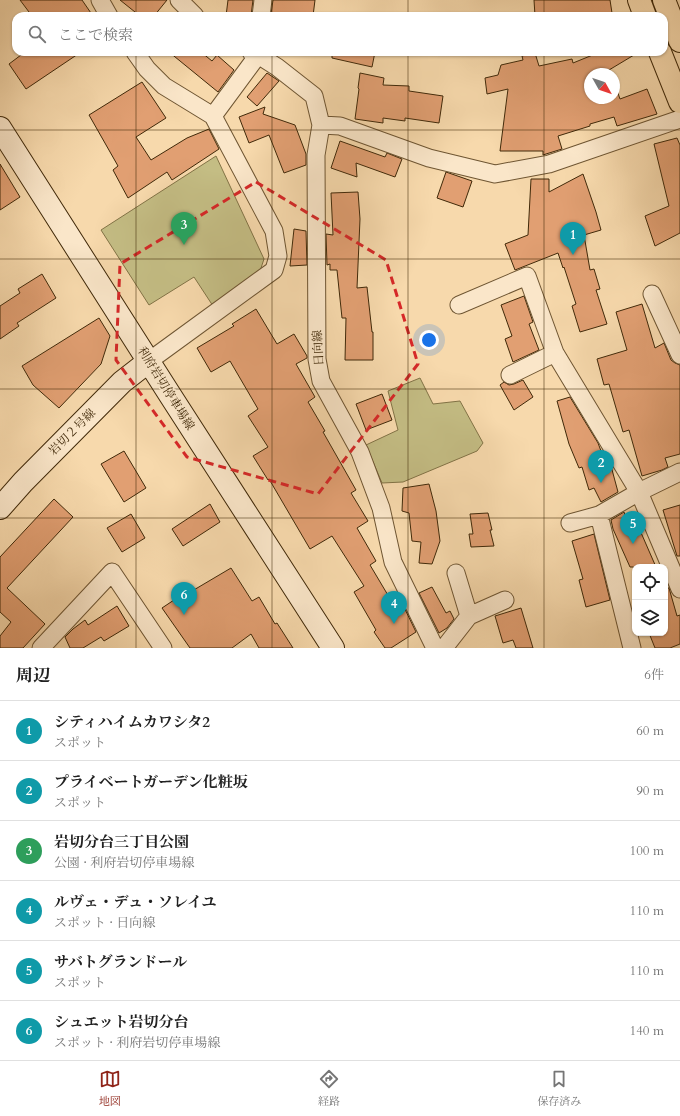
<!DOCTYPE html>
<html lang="ja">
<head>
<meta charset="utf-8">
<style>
  body { margin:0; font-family:Cardo,"Noto Serif JP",serif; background:#f6f6f6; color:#222 }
  .controls { position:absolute; right:12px; bottom:12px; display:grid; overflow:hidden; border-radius:8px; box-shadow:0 1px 3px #0004 }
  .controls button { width:36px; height:36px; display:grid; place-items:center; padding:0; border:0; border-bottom:1px solid #e0e0e0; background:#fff; color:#222; font:20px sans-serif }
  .compass { position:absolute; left:584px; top:68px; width:36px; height:36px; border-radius:50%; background:#fff; box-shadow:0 1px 3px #0004; rotate:130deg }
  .you { position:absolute; left:429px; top:340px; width:14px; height:14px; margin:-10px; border:3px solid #fff; border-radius:50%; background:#1a73e8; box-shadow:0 0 0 6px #1a73e833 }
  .badge { display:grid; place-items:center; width:26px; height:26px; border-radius:50%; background:#8f2418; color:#fff; font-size:13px; font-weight:700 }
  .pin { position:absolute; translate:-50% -33px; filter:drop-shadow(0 1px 2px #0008) }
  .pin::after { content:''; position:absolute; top:21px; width:14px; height:12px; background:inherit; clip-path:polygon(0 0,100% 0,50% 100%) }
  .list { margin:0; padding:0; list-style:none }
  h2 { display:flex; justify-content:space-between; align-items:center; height:52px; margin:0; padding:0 16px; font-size:17px }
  h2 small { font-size:13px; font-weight:400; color:#767676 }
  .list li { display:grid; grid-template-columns:26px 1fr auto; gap:12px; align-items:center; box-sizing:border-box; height:60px; padding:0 16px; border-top:1px solid #e0e0e0 }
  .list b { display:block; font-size:15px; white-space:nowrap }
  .list p { margin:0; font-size:13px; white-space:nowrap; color:#767676 }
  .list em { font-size:13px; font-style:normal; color:#767676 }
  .icon { flex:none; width:22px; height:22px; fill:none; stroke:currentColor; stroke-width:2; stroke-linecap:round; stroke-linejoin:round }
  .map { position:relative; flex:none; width:680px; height:648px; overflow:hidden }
  .search { position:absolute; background:#fff; box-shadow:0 1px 3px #0004; left:12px; right:12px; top:12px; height:44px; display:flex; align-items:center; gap:10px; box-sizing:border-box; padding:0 14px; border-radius:12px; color:#767676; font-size:15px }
  .sheet { height:412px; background:#fff }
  nav { display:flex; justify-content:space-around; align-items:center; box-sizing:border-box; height:56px; border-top:1px solid #e0e0e0; background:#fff; font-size:11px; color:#767676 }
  nav a { display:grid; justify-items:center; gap:2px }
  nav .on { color:#8f2418 }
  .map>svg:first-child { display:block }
</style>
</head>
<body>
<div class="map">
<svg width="680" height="648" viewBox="0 0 680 648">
  <rect width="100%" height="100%" fill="#f7d9ac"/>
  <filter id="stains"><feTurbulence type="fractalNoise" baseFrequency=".005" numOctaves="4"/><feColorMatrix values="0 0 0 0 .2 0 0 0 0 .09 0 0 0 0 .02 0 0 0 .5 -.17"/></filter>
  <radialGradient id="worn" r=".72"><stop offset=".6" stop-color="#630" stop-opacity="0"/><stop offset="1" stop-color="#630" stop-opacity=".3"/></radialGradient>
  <path fill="#c4bd84" stroke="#827346" d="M216,156L264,259L261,268L257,277L213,306L194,277L149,305L101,230Z
    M420,378L433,404L460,401L483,443L477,451L403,482L382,483L366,445L398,430L388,391Z"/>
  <path fill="#e19f72" stroke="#402909" d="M20,0H82L93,16H32Z
    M120,0H167L154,16H140Z
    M228,0H253L251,16H226Z
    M273,0H315L313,16H282L271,14Z
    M534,0H610L612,13L589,16H535Z
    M25,52H81L26,89L9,64Z
    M169,52H201L212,61L217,55L234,70L218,92Z
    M332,52H375L372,67L332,58Z
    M600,52H639L609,70L611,74H590V98H614V82L620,99L647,89L657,114L617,126L614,117L590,124V126L558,136L562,149L546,154L543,155V151H500L508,89L487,94L485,78L498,75L501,65L523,60L522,56L535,53L539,66L572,59L573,63Z
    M267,73L279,81L257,106L247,97Z
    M360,73L384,78L383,85L409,86V91L443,96L439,123L405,118V121L383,118V123L355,119L359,89L358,88Z
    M142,82L166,118L136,137L151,160L187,138L209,129L219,149L172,180L167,172L128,198L113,170L118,166L89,115Z
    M265,107L263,114L295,125L306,154V165L284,173L269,135L249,143L239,117Z
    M677,138L680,145V233L655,246L645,216L669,206L654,144Z
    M340,141L385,157L387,153L402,159L395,177L356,163L357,177L331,168Z
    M0,164L20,197L0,210Z
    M446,172L472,181L463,207L437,198Z
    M583,174L596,212L601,230L584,235L590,270L594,269L600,289L596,290L607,324L580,332L572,306L576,304L564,267L563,268L558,253L515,270L505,244L528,235L531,179H549V192Z
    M358,192L360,219L357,288L367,287L372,332H373V360H345L346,318H342L337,270H330V264L327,265L326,234L333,235L331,193Z
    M294,229L306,231L307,265L290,266Z
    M42,274L56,298L17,323L19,326L0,339V306L20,293L18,289Z
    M524,296L533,322L529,324L539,350L513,362L505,339L512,336L501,305Z
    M642,304L655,348L664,343L671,360L675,363L680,365V454L665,458L668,467L662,470L642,476L629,430L623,432L609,384L604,385L597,359L627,350L616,312Z
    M256,309L277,344L294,334L307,356V358L296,364L315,397L308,402L325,431L323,432L356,490L351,493L368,521L357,528L376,561L370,565L395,607L402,603L416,632L391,648H385L374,632L376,630L354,592L364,586L332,536L310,549L269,479L268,480L253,456L268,447L248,416L258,409L230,361L211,372L197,348L234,326L232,324Z
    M99,318L110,336L101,364L59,408L33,385L22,366Z
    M523,380L533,397L514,410L500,385L504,382L509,385L514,384Z
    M382,394L392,420L366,430L356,404Z
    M570,397L598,443L607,467L611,466L618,492L601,502L594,488L589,490L582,467L579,468L569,444L557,401Z
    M124,451L146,488L124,502L101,464Z
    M429,484L436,511L440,541L432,564L419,563L421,542L412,541L409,513L402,511L403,488Z
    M54,499L73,517L7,588L45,624L23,648H0V636L11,622L0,612V557Z
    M210,504L220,522L183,546L172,529Z
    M680,505V556H677L663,510Z
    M624,512L625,515L632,512L656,567H630L613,529L611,520Z
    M488,513L492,530H490L494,546L471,547L469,534H473L470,514Z
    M131,514L145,538L122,552L107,528Z
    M594,534L610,600L586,607L579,580L583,579L572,541Z
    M231,568L252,601L259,597L275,624L277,623L293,648H259L251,634L232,648H190L162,608L186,592L187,594Z
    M432,587L446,613L450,611L454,619L447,628L439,633L419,593Z
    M665,588H669L677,616L680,615V644L670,648H655L649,633H665Z
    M117,606L129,626L104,641L101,637L83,648H70L65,637L73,629L85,620L88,625Z
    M521,608L533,648H516L513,640L503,643L495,616Z"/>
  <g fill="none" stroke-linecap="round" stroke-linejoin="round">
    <g stroke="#6e5532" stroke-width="19">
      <path id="street" d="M100,0L109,16
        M179,0L195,16
        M261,16L263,0
        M135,52L147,69L164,86L213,116
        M251,52L258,55L277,67L314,96L321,125L316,155L317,359L321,381L360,452L381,508L393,562L435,648
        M321,125L340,126L429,158L495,174L549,164L680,119
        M652,294L680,355
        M459,305L527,276L555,353L639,492L680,589
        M149,361L274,270L278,256L274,231L213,116L258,55
        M510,375L555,353
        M599,515L632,648
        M570,523L599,515L639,492L680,472
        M469,616L505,600
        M41,648L112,572L163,648
        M444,648L469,616L456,573"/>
    </g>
    <g stroke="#402909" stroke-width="24">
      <path id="secondary" d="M0,128L170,395L333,648
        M0,508L23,482L122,382L149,361"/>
    </g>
    <g stroke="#402909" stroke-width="24">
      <path id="primary" d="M639,0L645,16
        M664,0L680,41
        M660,52L680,102"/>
    </g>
    <use href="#street" stroke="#fae6c9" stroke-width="17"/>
    <use href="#secondary" stroke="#fae6c9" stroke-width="22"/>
    <use href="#primary" stroke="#f7d9ac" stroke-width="22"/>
  </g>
  <path fill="none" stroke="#d62828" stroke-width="3" stroke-dasharray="8 5" stroke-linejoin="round" d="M256,182L386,260L418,364L318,494L187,457L116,360L120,264Z"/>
  <path fill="none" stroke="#402909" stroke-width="1" stroke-opacity="0.55" d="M136,0V16M272,0V16M408,0V16M544,0V16M136,52V648M272,52V648M408,52V648M544,52V648M0,130H680M0,259H680M0,389H680M0,518H680"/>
  <g text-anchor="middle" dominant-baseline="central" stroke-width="3" stroke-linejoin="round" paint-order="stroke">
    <g font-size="12" fill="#402909" stroke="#fae6c9">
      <text transform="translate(318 348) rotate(-93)">日向線</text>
      <text transform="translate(166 388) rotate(58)">利府岩切停車場線</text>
      <text transform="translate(72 432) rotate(-45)">岩切２号線</text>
    </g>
  </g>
  <rect width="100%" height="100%" filter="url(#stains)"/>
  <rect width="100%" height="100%" fill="url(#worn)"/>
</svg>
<div class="controls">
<button><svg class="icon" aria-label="locate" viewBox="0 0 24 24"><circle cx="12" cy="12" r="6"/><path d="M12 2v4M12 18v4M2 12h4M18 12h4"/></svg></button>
<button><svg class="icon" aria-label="layers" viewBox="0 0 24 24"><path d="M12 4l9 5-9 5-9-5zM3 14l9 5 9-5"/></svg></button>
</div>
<svg class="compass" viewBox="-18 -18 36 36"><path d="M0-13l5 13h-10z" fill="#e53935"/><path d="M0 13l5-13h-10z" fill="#767676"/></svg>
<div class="you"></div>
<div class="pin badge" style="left:573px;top:255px;background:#0f9aa8">1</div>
<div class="pin badge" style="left:601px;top:483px;background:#0f9aa8">2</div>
<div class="pin badge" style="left:184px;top:245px;background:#2e9e5b">3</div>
<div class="pin badge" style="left:394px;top:624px;background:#0f9aa8">4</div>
<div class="pin badge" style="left:633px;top:544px;background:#0f9aa8">5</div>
<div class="pin badge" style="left:184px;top:615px;background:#0f9aa8">6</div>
<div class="search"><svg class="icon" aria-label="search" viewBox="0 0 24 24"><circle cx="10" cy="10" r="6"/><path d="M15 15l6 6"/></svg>ここで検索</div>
</div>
<section class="sheet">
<h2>周辺<small>6件</small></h2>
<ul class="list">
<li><span class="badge" style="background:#0f9aa8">1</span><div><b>シティハイムカワシタ2</b><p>スポット</p></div><em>60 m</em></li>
<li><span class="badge" style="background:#0f9aa8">2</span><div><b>プライベートガーデン化粧坂</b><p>スポット</p></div><em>90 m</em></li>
<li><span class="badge" style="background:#2e9e5b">3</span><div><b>岩切分台三丁目公園</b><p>公園 · 利府岩切停車場線</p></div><em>100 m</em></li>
<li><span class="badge" style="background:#0f9aa8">4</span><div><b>ルヴェ・デュ・ソレイユ</b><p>スポット · 日向線</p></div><em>110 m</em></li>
<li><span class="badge" style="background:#0f9aa8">5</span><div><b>サバトグランドール</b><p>スポット</p></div><em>110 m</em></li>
<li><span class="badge" style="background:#0f9aa8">6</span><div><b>シュエット岩切分台</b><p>スポット · 利府岩切停車場線</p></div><em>140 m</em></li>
</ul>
</section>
<nav>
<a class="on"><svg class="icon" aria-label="map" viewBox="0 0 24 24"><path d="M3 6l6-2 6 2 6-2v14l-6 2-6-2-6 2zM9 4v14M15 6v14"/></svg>地図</a>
<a><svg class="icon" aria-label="directions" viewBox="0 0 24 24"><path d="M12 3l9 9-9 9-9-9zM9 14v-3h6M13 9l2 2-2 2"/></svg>経路</a>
<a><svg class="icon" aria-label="saved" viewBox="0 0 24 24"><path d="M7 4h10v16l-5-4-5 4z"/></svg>保存済み</a>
</nav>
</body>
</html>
